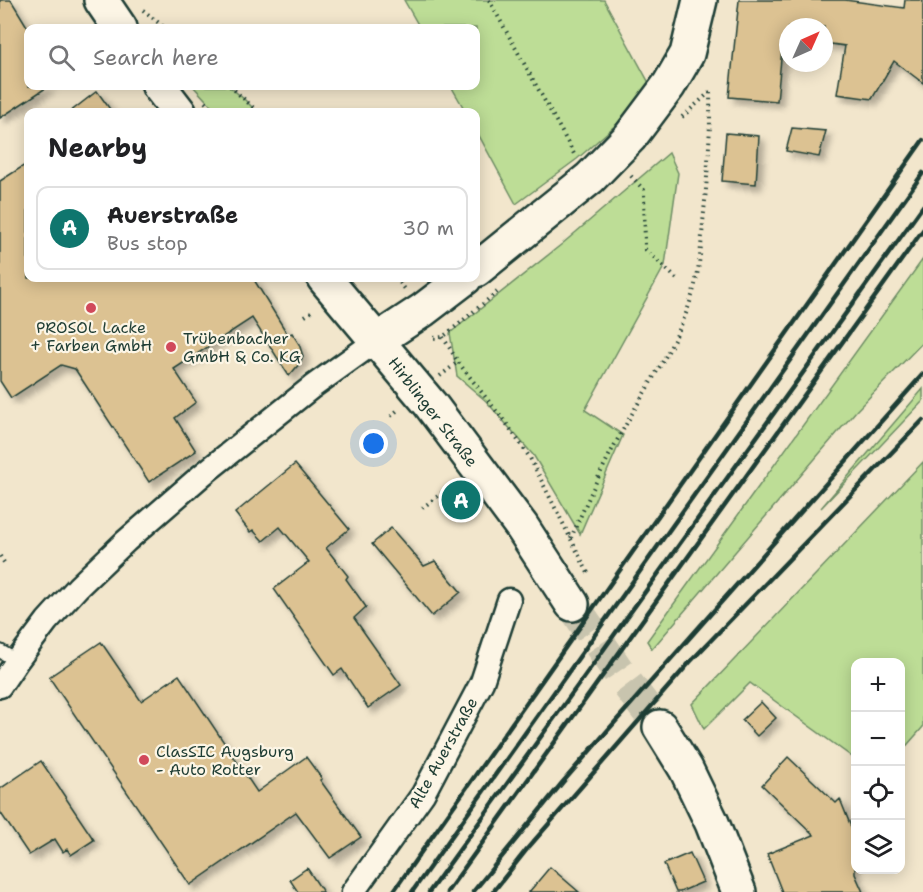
<!DOCTYPE html>
<html lang="en">
<head>
<meta charset="utf-8">
<style>
  body { margin:0; font-family:"Shantell Sans",sans-serif; background:#f2f2f2; color:#202124 }
  .controls { position:absolute; right:18px; bottom:18px; display:grid; overflow:hidden; border-radius:12px; box-shadow:0 3px 15px #0003 }
  .controls button { width:54px; height:54px; display:grid; place-items:center; padding:0; border:0; border-bottom:2px solid #e0e0e0; background:#fff; color:#202124; font:30px sans-serif }
  .compass { position:absolute; left:779px; top:18px; width:54px; height:54px; border-radius:50%; background:#fff; box-shadow:0 3px 15px #0003; rotate:45deg }
  .you { position:absolute; left:374px; top:444px; width:21px; height:21px; margin:-15px; border:4px solid #fff; border-radius:50%; background:#1a73e8; box-shadow:0 0 0 9px #1a73e833 }
  .badge { display:grid; place-items:center; width:39px; height:39px; border-radius:50%; background:#0f766e; color:#fff; font-size:20px; font-weight:700 }
  .pin { position:absolute; translate:-50% -50%; border:3px solid #fff; box-shadow:0 2px 6px #0006 }
  .list { margin:0; padding:0; list-style:none }
  h2 { display:flex; justify-content:space-between; align-items:center; height:78px; margin:0; padding:0 24px; font-size:26px }
  h2 small { font-size:20px; font-weight:400; color:#757577 }
  .list li { display:grid; grid-template-columns:39px 1fr auto; gap:18px; align-items:center; box-sizing:border-box; height:84px; margin:0 12px 12px; padding:0 12px; border:2px solid #e0e0e0; border-radius:12px }
  .list b { display:block; font-size:22px; white-space:nowrap }
  .list p { margin:0; font-size:20px; white-space:nowrap; color:#757577 }
  .list em { font-size:20px; font-style:normal; color:#757577 }
  .icon { flex:none; width:33px; height:33px; fill:none; stroke:currentColor; stroke-width:2; stroke-linecap:round; stroke-linejoin:round }
  .map { position:relative; flex:none; width:923px; height:892px; overflow:hidden }
  .search { position:absolute; background:#fff; box-shadow:0 3px 15px #0003; left:24px; top:24px; width:456px; height:66px; display:flex; align-items:center; gap:15px; box-sizing:border-box; padding:0 21px; border-radius:12px; color:#757577; font-size:22px }
  .panel { position:absolute; background:#fff; box-shadow:0 3px 15px #0003; left:24px; top:108px; width:456px; height:174px; border-radius:12px }
  .map>svg:first-child { display:block }
</style>
</head>
<body>
<div class="map">
<svg width="923" height="892" viewBox="0 0 923 892">
  <defs>
    <filter id="shadow"><feDropShadow dx="5.5" dy="5.5" stdDeviation="3" flood-color="#0004"/></filter>
  </defs>
  <rect width="100%" height="100%" fill="#f2e6cc"/>
  <filter id="ink" filterUnits="userSpaceOnUse"><feTurbulence type="fractalNoise" baseFrequency=".0167" numOctaves="2"/><feDisplacementMap in="SourceGraphic" scale="12" xChannelSelector="R" yChannelSelector="G"/><feConvolveMatrix kernelMatrix="1 2 1 2 8 2 1 2 1" color-interpolation-filters="sRGB"/></filter>
  <g filter="url(#ink)">
    <path fill="#bddd96" stroke="#6e8d65" stroke-width="1.5" d="M404,0H604L649,83L618,123L577,159L516,204L476,130V112H466L451,86H476V28H420Z
      M193,86H229L245,100L257,112H217Z
      M669,153L678,173L665,265L585,410L623,435L580,534L534,456L486,401L457,376L450,333L562,244Z
      M923,259V342L856,411L652,649L647,641Z
      M923,389V401L821,508Z
      M923,462V727L901,752L900,662H856L855,759L750,683L704,729L692,704Z"/>
    <path fill="#dcc292" stroke="#1f3d34" stroke-width="1.5" filter="url(#shadow)" d="M0,0H11L28,28V86H49L0,118Z
      M739,0H845L904,8L905,0H923V83L894,61L872,99L837,94L845,46L824,43V27H788V39L783,38L777,101L729,97Z
      M97,91L112,112H70Z
      M792,128L826,131L819,157L786,151Z
      M726,133L759,136L756,184L722,181Z
      M28,163V278H253L288,335L292,333L299,344L303,356L300,363L289,376L252,318L174,369L196,402L175,418L196,451L149,482L75,369L61,365L11,398L0,381V181Z
      M295,464L349,529L326,548L348,576L346,579L366,607L354,618L401,685L368,708L342,669L334,675L274,589L309,562L280,527L263,541L253,530L250,532L235,513Z
      M391,528L424,566L435,561L461,592L432,616L372,544Z
      M101,642L141,701L179,675L257,792L306,757L322,779L320,780L361,837L330,858L296,812L190,885L49,677Z
      M761,702L776,718L757,736L742,720Z
      M788,757L836,803L840,799L855,837V874L863,892H782L767,854L814,835L762,785Z
      M41,761L94,840L71,855L67,849L63,852L55,839L29,855L0,812V789Z
      M690,853L703,882L680,892H676L664,864Z
      M550,867L579,892H529Z
      M307,868L323,892H298L290,880Z"/>
    <g fill="none" stroke-linecap="round" stroke-linejoin="round">
      <path stroke="#c8c4ae" stroke-width="33" stroke-dasharray="33 16" stroke-linecap="butt" d="M572,604L625,681L660,727"/>
      <g stroke="#1f3d34" stroke-width="16">
        <path id="lane" d="M0,651L17,661"/>
      </g>
      <g stroke="#1f3d34" stroke-width="27">
        <path id="street" d="M0,686L17,661L47,621L78,587L126,541L202,475L312,387L376,341
          M353,892L423,794L482,682L509,600"/>
      </g>
      <g stroke="#1f3d34" stroke-width="38">
        <path id="secondary" d="M101,0L120,28
          M159,86L179,112
          M476,270L590,178L630,137L669,85L687,54L700,0
          M324,278L430,404L522,527L572,604
          M376,341L423,310L465,278
          M660,727L686,769L712,823L739,892"/>
      </g>
      <path stroke="#1f3d34" stroke-width="4" stroke-dasharray="1.5 4.5" stroke-linecap="butt" d="M489,0L574,154
        M143,10L165,28
        M230,86L258,112
        M205,102L215,112
        M682,117L710,92
        M631,176L644,190L645,249L679,281
        M396,278L405,289
        M305,316L314,310
        M443,337L458,362L509,427L530,458L589,575
        M434,338L443,337L497,292
        M440,376L458,362
        M391,416L399,409
        M422,508L450,487
        M571,538C587,501 604,463 624,428C647,386 677,344 691,299C699,274 701,249 703,223C707,179 711,135 710,91
        M0,556L5,564"/>
      <use href="#lane" stroke="#fcf5e5" stroke-width="12"/>
      <use href="#street" stroke="#fcf5e5" stroke-width="22"/>
      <use href="#secondary" stroke="#fcf5e5" stroke-width="33"/>
      <path stroke="#1f3d34" stroke-width="4.5" d="M393,892L923,140
        M412,892L923,173
        M429,892L923,206
        M447,892L923,230
        M473,892L562,783L608,730L923,374
        M493,892L527,849L690,662L923,420"/>
    </g>
  </g>
  <g fill="#d1495b" stroke="#fcf5e5" stroke-width="2">
    <circle cx="91" cy="308" r="6"/>
    <circle cx="171" cy="347" r="6"/>
    <circle cx="144" cy="760" r="6"/>
  </g>
  <g text-anchor="middle" dominant-baseline="central" stroke-width="4.5" stroke-linejoin="round" paint-order="stroke">
    <g font-size="16" fill="#1f3d34" stroke="#fcf5e5" text-anchor="start">
      <text x="91" y="327" text-anchor="middle">PROSOL Lacke<tspan x="91" dy="18">+ Farben GmbH</tspan></text>
      <text x="183" y="338">Trübenbacher<tspan x="183" dy="18">GmbH &amp; Co. KG</tspan></text>
      <text x="156" y="751">ClasSIC Augsburg<tspan x="156" dy="18">- Auto Rotter</tspan></text>
    </g>
    <g font-size="16" fill="#1f3d34" stroke="#fcf5e5">
      <text transform="translate(433 412) rotate(52)">Hirblinger Straße</text>
      <text transform="translate(443 753) rotate(-61)">Alte Auerstraße</text>
    </g>
  </g>
</svg>
<div class="controls">
<button>+</button>
<button>−</button>
<button><svg class="icon" aria-label="locate" viewBox="0 0 24 24"><circle cx="12" cy="12" r="6"/><path d="M12 2v4M12 18v4M2 12h4M18 12h4"/></svg></button>
<button><svg class="icon" aria-label="layers" viewBox="0 0 24 24"><path d="M12 4l9 5-9 5-9-5zM3 14l9 5 9-5"/></svg></button>
</div>
<svg class="compass" viewBox="-18 -18 36 36"><path d="M0-13l5 13h-10z" fill="#e53935"/><path d="M0 13l5-13h-10z" fill="#757577"/></svg>
<div class="you"></div>
<div class="pin badge" style="left:461px;top:500px">A</div>
<div class="search"><svg class="icon" aria-label="search" viewBox="0 0 24 24"><circle cx="10" cy="10" r="6"/><path d="M15 15l6 6"/></svg>Search here</div>
<section class="panel">
<h2>Nearby<small></small></h2>
<ul class="list">
<li><span class="badge">A</span><div><b>Auerstraße</b><p>Bus stop</p></div><em>30 m</em></li>
</ul>
</section>
</div>
</body>
</html>
